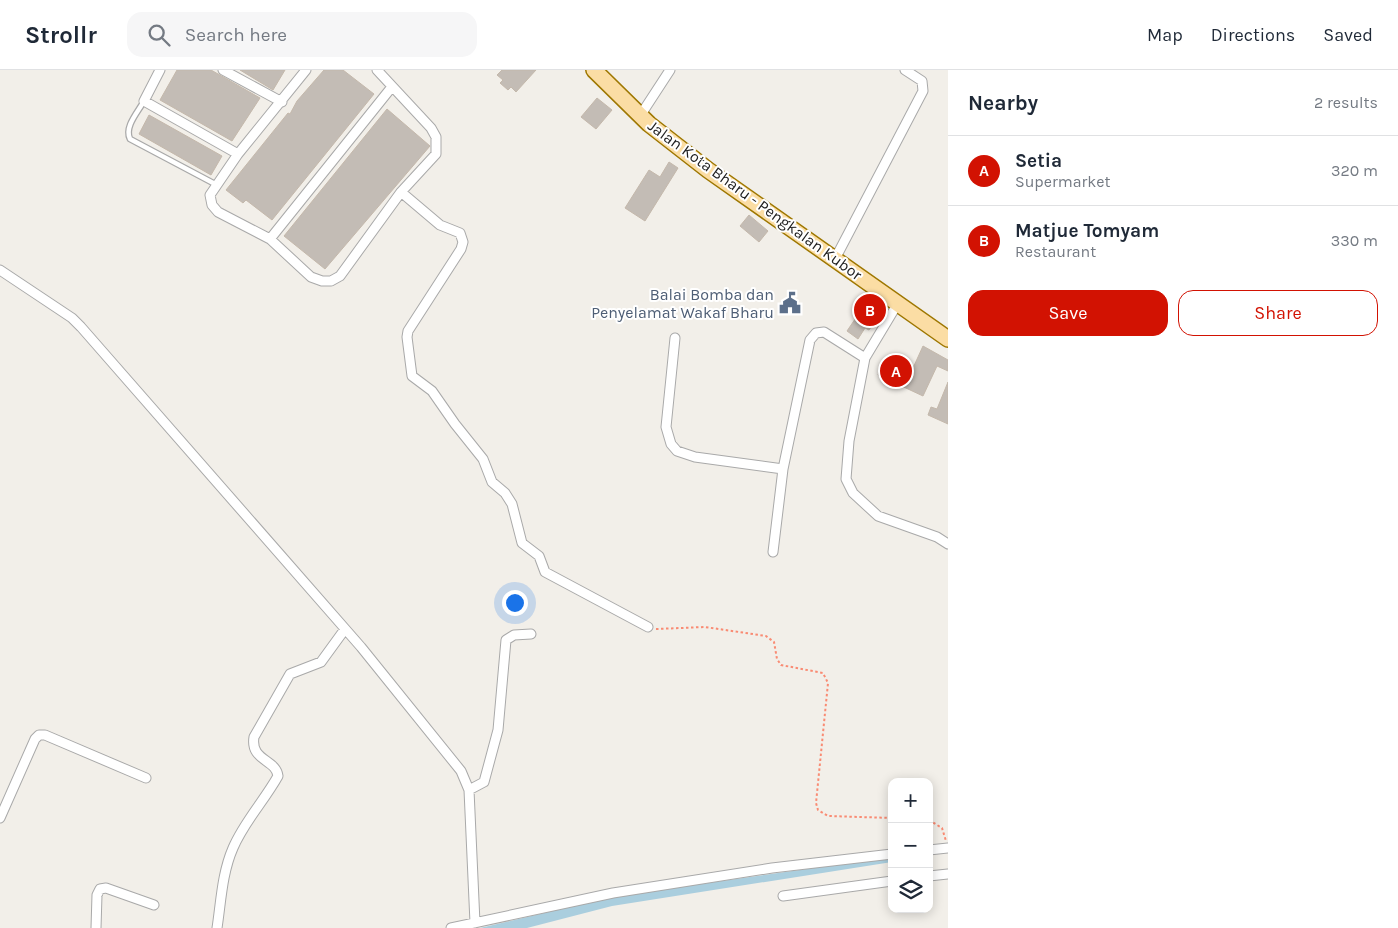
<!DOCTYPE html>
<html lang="en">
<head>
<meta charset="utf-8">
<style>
  body { margin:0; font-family:Karla,sans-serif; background:#f6f6f7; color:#1f2937 }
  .controls { position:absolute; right:15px; bottom:15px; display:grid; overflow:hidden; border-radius:10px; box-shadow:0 2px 12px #0003 }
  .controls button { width:45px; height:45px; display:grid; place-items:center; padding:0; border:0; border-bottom:1px solid #e0e1e3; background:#fff; color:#1f2937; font:25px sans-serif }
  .you { position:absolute; left:514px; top:532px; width:18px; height:18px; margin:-12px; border:4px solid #fff; border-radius:50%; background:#1a73e8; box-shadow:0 0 0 8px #1a73e833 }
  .badge { display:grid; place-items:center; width:32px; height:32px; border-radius:50%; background:#d21202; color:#fff; font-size:16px; font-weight:700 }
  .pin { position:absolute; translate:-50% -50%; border:2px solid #fff; box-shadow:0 1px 5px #0006 }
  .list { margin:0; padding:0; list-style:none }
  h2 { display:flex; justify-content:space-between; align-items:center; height:65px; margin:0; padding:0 20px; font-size:21px }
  h2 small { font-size:16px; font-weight:400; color:#747a83 }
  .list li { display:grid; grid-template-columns:32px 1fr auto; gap:15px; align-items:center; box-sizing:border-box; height:70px; padding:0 20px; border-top:1px solid #e0e1e3 }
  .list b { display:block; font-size:19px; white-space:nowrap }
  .list p { margin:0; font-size:16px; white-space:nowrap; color:#747a83 }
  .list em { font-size:16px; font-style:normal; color:#747a83 }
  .actions { display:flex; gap:10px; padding:15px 20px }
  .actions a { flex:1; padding:11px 0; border:1px solid #d21202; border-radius:15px; text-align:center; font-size:18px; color:#d21202 }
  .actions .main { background:#d21202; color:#fff }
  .icon { flex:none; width:28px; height:28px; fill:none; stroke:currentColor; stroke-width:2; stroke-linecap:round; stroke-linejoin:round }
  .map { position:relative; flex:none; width:948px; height:858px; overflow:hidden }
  header { display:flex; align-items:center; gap:30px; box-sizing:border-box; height:70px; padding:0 25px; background:#fff; border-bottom:1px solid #e0e1e3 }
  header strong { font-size:24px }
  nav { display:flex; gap:28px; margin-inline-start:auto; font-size:18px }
  .search { width:350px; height:45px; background:#f6f6f7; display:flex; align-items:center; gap:12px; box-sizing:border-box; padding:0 18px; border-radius:15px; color:#747a83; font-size:19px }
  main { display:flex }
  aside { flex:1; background:#fff }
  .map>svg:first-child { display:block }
</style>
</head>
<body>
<header>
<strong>Strollr</strong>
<div class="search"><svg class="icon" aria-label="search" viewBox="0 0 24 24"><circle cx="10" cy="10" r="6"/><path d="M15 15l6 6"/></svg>Search here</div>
<nav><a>Map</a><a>Directions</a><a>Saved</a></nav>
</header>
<main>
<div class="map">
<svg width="948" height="858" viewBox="0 0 948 858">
  <rect width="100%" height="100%" fill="#f2efe9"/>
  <path fill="#aacede" d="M892,787V792L612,836L527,858H480L616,826Z"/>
  <path fill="#c3bcb5" stroke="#c4b8ab" d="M177,0H211L260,28L232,71L160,30Z
    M240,0H285L273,20Z
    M324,0H343L374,24L272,150L246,130L243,133L226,120L288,43L290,44L297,31Z
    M502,0H536L516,22L511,17L508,20L500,13L503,10L497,5Z
    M597,28L612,40L596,59L581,47Z
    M387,39L430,76L325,199L284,166Z
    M149,45L222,86L211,105L139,64Z
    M669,92L678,98L645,151L625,138L649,100L660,107Z
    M749,145L768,161L759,172L740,156Z
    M868,230L883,240L869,260L865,258L858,269L847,261Z
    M923,276L948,290V301L937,296L923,326L878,305L887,286L913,298Z
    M948,312V354L928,345L931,337L937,339Z"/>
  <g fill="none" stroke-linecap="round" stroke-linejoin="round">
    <g stroke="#a9a9a9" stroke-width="7">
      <path id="service" d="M144,31C138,42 124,57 130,69L215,114"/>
    </g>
    <g stroke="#a9a9a9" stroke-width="11">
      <path id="minor" d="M160,0L144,31L238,84L306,0
        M223,0L282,32
        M640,46L670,0
        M238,84L210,125L212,135L218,142L270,169L311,207L322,211H331L340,206L401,122L436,84V67L431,58L377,0
        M401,122L440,155L460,163L463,172L461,179L408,261L407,267L412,306L432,321L455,354L483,389L492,412L505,423L512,434L522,473L539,486L545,502L648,557
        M270,169L391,18
        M835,189L923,21L922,11L905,0
        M0,200L72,248L81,257L361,577L461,701L469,720L475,853
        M898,233L865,288L849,371L846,409L853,423L878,446L937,467L948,474
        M675,268L666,357L671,374L677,381L695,387L783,399
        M773,482L783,399L810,270L816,263L824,262L865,288
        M469,720L484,712L498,660L506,570L514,565L531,564
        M0,748L35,669L39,665H45L146,708
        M929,780L948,778
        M929,806L948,804
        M783,826L892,811
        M96,858L97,825L100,819L106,818L154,835
        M217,858C221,832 222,803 233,778C244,752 264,731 278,706C276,689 250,691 254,667L290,604L321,592L345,559
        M451,858L613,823L772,798L892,784"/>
    </g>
    <g stroke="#9e7701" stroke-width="18">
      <path id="primary" d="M594,0L649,54L708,100L948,269"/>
    </g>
    <path stroke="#f98b73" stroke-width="2" stroke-dasharray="2.5 2.5" stroke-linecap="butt" d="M656,559L705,557L766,566L774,572L777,589L781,595L823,603L828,613L816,733L818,740L828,746L892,748
      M929,750L942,758L946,771"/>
    <use href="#service" stroke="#fff" stroke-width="4.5"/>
    <use href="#minor" stroke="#fff" stroke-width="9"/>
    <use href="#primary" stroke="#fbdda4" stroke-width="15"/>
  </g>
  <defs>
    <g id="civic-bare" transform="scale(1.725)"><path d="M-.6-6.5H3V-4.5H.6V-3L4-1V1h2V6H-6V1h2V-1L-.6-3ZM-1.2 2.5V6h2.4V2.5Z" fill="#5c6f8a" stroke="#fff" stroke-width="2.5" paint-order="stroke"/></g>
  </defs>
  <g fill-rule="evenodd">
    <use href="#civic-bare" x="790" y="233"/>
  </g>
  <g text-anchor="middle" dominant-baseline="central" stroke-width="4" stroke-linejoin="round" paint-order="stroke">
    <g font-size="16" fill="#222" stroke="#fff">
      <text transform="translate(755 130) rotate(36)">Jalan Kota Bharu - Pengkalan Kubor</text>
    </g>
    <g font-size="16" fill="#4e5e75" stroke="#fff" text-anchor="end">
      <text x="774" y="224">Balai Bomba dan<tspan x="774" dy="18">Penyelamat Wakaf Bharu</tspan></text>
    </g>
  </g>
</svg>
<div class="controls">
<button>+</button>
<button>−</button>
<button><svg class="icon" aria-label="layers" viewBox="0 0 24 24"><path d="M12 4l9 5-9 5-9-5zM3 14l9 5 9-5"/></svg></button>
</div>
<div class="you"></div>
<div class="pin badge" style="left:896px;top:301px">A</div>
<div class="pin badge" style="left:870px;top:240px">B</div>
</div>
<aside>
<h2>Nearby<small>2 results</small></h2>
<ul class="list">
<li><span class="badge">A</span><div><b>Setia</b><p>Supermarket</p></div><em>320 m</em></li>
<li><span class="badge">B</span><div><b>Matjue Tomyam</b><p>Restaurant</p></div><em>330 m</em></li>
</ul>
<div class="actions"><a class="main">Save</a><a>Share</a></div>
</aside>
</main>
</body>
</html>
